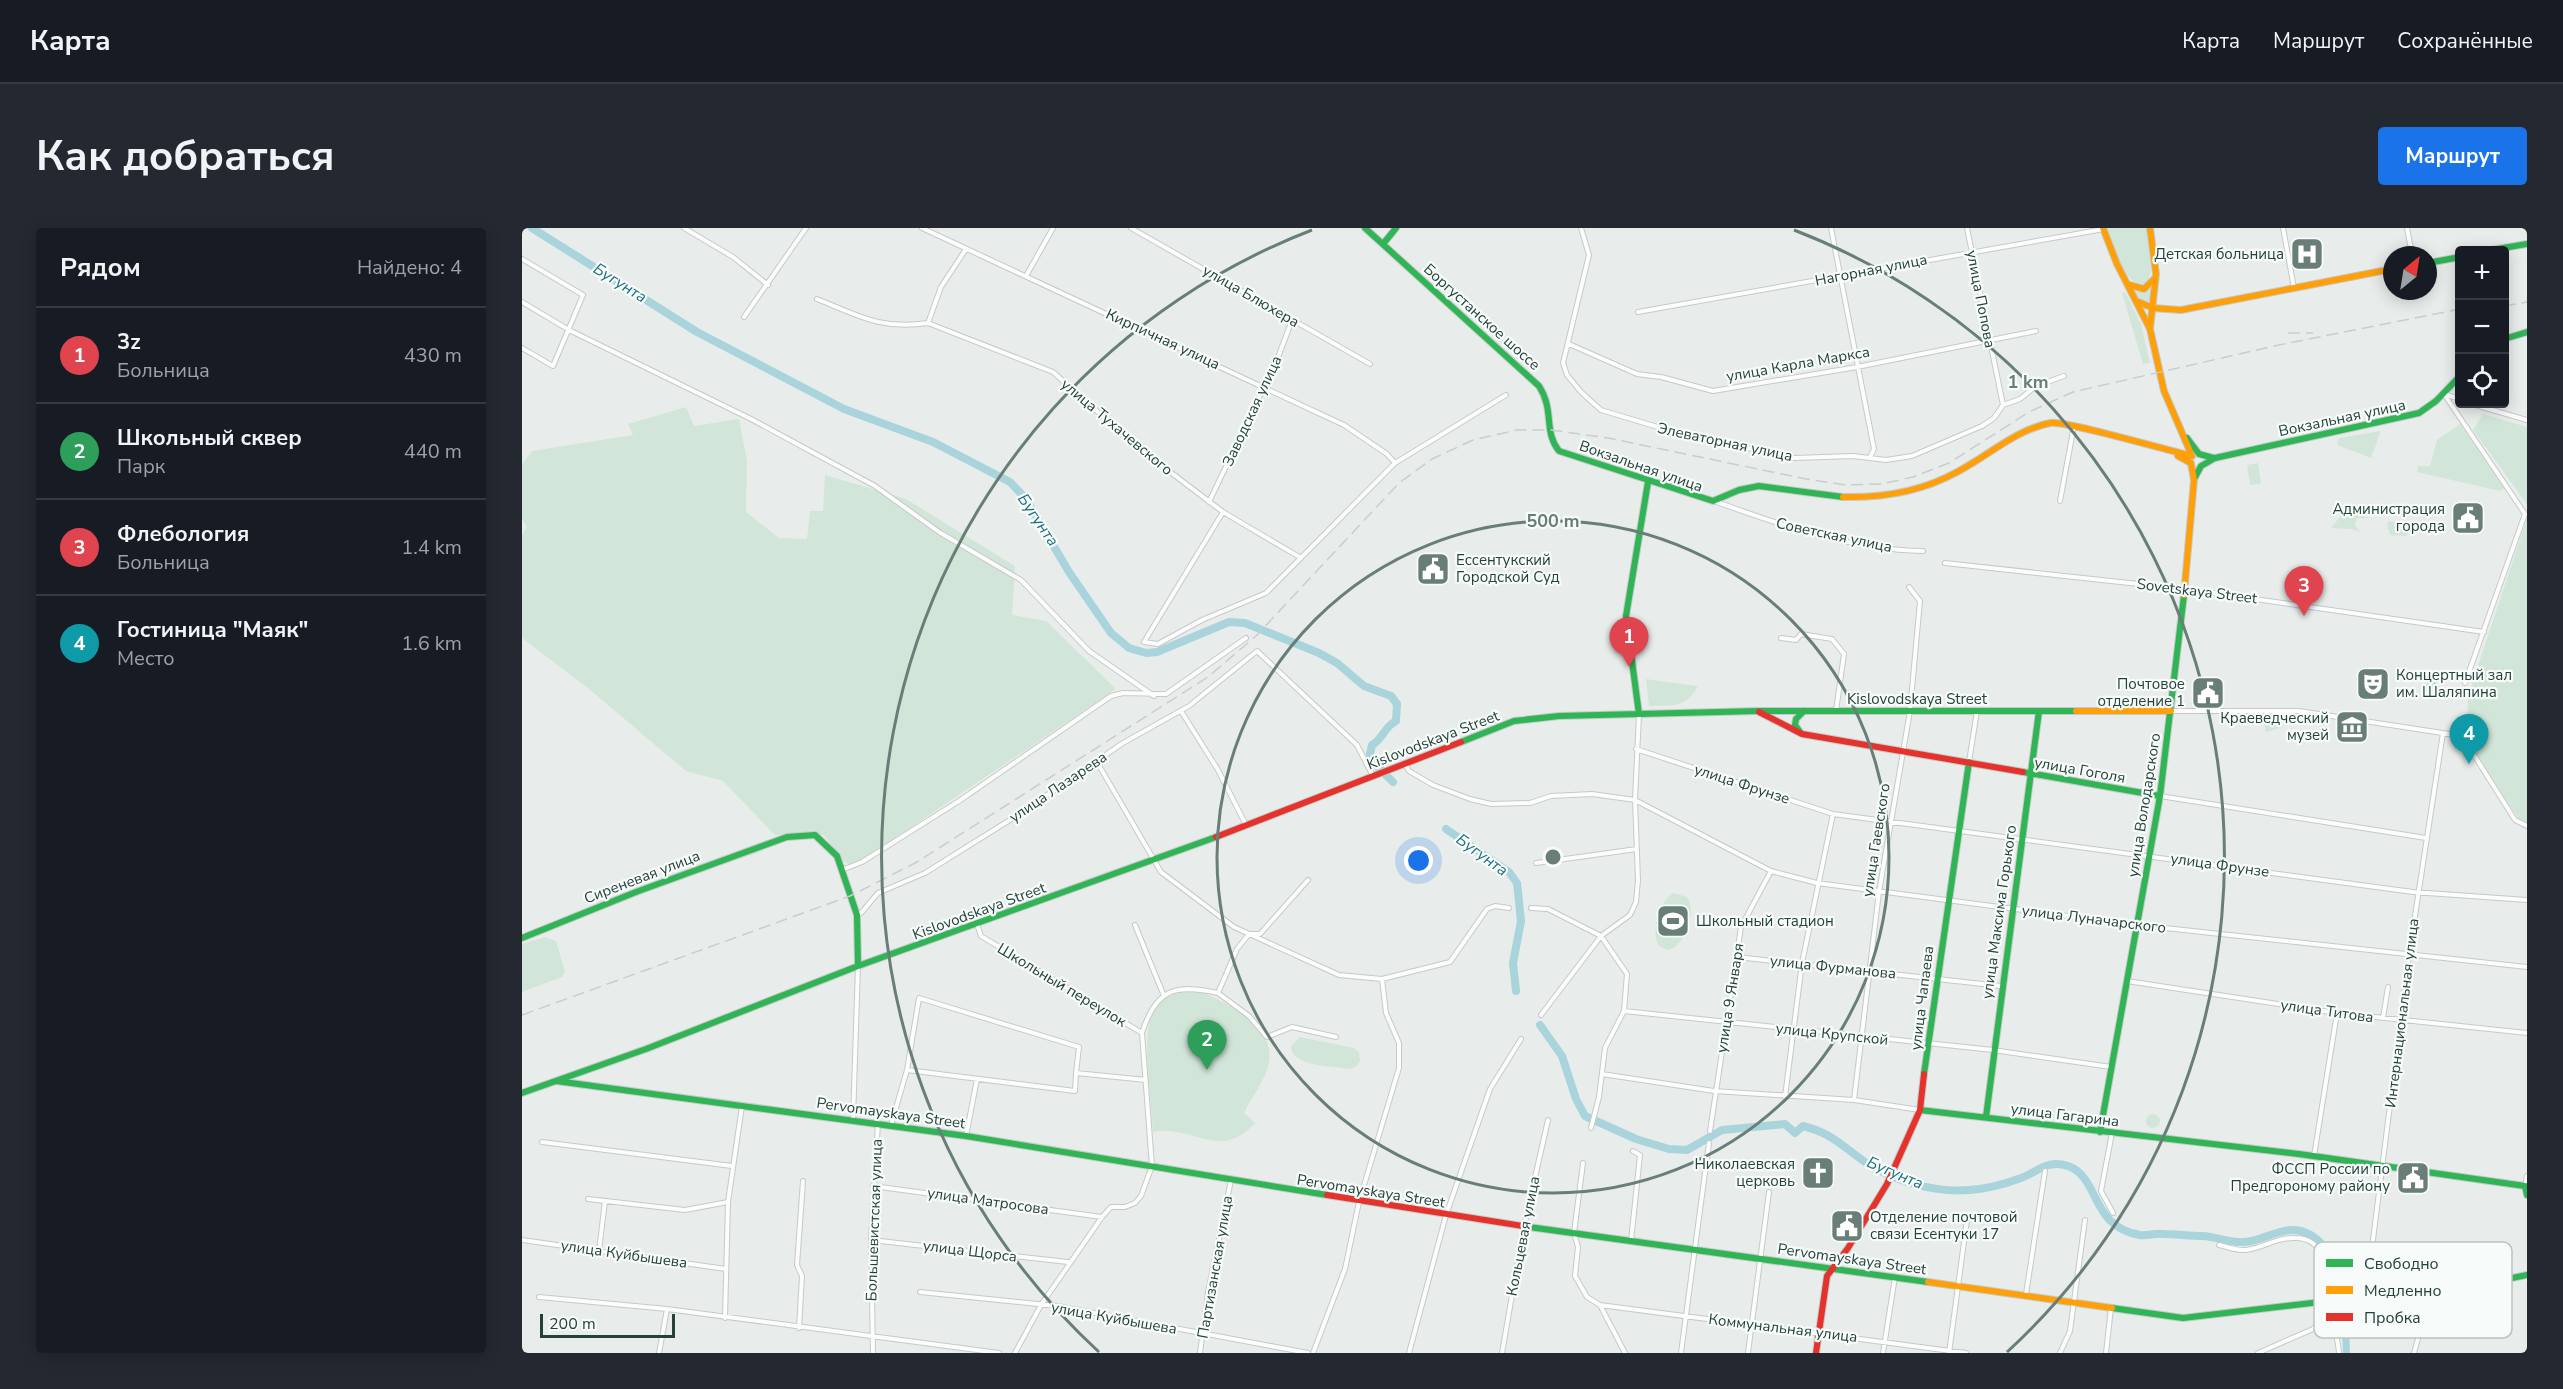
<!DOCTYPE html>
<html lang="ru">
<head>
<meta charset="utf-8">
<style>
  body { margin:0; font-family:"Nunito Sans",sans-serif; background:#242831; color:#f1f3f6 }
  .controls { position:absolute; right:18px; top:18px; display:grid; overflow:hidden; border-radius:6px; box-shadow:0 3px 15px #0003 }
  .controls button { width:54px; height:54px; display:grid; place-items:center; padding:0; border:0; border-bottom:2px solid #363941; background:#171b24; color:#f1f3f6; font:30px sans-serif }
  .compass { position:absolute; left:1861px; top:18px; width:54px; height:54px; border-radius:50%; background:#171b24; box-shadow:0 3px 15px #0003; rotate:30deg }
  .scale { position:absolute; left:18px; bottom:15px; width:135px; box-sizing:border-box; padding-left:6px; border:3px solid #24423a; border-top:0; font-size:16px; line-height:21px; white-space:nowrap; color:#24423a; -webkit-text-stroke:4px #f7fbf9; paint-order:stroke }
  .you { position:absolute; left:897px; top:633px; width:21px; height:21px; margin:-15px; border:4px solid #fff; border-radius:50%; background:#1a73e8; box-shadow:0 0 0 9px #1a73e833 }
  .badge { display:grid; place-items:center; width:39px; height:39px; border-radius:50%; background:#1a73e8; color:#fff; font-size:20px; font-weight:700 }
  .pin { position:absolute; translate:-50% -50px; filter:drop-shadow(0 2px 3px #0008) }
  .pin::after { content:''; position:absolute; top:32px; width:21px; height:18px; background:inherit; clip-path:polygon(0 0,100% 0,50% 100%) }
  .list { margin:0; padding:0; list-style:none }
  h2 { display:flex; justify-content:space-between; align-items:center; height:78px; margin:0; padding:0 24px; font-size:26px }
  h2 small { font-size:20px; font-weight:400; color:#9ea1a6 }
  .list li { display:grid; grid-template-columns:39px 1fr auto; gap:18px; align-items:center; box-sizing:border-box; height:96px; padding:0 24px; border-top:2px solid #363941 }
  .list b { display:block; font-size:22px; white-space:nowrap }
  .list p { margin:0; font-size:20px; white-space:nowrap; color:#9ea1a6 }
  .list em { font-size:20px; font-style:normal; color:#9ea1a6 }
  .icon { flex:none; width:33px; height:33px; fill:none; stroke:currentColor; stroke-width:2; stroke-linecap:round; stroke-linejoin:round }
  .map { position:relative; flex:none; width:2005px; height:1125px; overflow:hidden; border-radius:6px }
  header { display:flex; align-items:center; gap:36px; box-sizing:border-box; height:84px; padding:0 30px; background:#171b24; border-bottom:2px solid #363941 }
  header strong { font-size:28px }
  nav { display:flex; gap:33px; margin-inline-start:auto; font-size:21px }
  .intro { display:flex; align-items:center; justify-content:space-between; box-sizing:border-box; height:144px; padding:0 36px }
  h1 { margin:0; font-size:42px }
  .button { padding:15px 27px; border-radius:6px; background:#1a73e8; color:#fff; font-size:21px; font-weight:700 }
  main { display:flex; gap:36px; padding:0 36px }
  aside { flex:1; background:#171b24; border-radius:6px; box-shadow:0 3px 15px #0003 }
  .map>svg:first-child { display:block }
</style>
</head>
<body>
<header>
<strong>Карта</strong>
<nav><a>Карта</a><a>Маршрут</a><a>Сохранённые</a></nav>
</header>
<div class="intro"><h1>Как добраться</h1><a class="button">Маршрут</a></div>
<main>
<aside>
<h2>Рядом<small>Найдено: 4</small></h2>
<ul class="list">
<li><span class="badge" style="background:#e0444e">1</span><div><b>3z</b><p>Больница</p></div><em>430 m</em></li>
<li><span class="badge" style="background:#2e9e5b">2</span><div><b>Школьный сквер</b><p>Парк</p></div><em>440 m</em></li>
<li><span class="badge" style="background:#e0444e">3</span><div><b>Флебология</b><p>Больница</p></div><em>1.4 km</em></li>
<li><span class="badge" style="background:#0f9aa8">4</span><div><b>Гостиница &quot;Маяк&quot;</b><p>Место</p></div><em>1.6 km</em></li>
</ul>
</aside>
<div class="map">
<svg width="2005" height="1125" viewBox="0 0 2005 1125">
  <rect width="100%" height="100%" fill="#e8edeb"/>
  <path fill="#d1e6d8" d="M1585,0H1626L1631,33L1626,55L1619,58C1601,50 1589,19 1585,0Z
    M1631,58L1629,73L1618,74L1613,63L1621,64Z
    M1603,64L1619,96L1628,135L1621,136L1600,65Z
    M164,179L172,198L217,191L225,233L224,284L257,310L285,311L288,283H301L303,247L384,271L493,338L490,387L524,393L594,461L339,633L327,636L322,634L302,607H253L201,553L164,543L67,461L0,410V308L5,299L0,291V237L10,223L111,207L106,196Z
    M1961,186L2005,199V276L1951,202Z
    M1938,196L1982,260L1978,263L1895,244L1896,238H1908L1915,212Z
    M1859,203L1849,230L1815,217L1817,210Z
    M1736,235L1739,256L1728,257L1725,237Z
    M1822,284L1848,290H1835L1833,298L1839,304L1829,301L1809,300Z
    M2005,290V595L1996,590L1939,502L1945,495L1946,468Z
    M1867,293L1889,297L1892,301L1884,308L1868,307L1865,296Z
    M1124,451L1174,458H1176C1163,481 1151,477 1127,478Z
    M1742,485L1791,486L1790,490L1742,487Z
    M1741,490L1755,491L1761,499L1744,504Z
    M1152,665L1165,669C1175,683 1163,719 1146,722L1137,718C1128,705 1138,671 1152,665Z
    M23,709L34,713L43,744L40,749L0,764V716Z
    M674,762C701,772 755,798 747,835C743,852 730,869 722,885L733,895C698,934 674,897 631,904C629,884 628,864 626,843C624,802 621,765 674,762Z
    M778,809L832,820L837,824L838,833L835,838L828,841C811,838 769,839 769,818Z
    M1624 893a7 7 0 1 1 14 0a7 7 0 1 1-14 0Z"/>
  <path fill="#a9d4db" d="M1911,451L1921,463L1909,472L1899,460Z
    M1826,1075L1828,1125H1821L1819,1076Z"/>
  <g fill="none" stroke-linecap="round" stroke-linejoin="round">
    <path stroke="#a9d4db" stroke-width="8" d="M10,0L175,104L322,181L411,214L488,254L504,271L547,344L589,405L607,420L624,425L635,424L707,394L723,395L797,425L815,435L842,458L869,468L875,476L874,493C862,499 861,511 850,517L847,530L871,554
      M924,601L987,644L995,655L999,693L991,735L994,763
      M1018,797L1040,828L1054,871L1063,888L1114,911L1147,921L1165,922L1200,902L1263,896L1273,905L1281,898C1310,905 1320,918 1343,934C1371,953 1413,965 1447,962C1463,961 1480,957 1496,951C1515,945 1524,931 1546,938C1579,950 1567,998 1618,1007C1625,1008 1633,1005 1641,1006C1654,1006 1668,1008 1681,1008C1695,1009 1709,1015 1722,1014C1744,1013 1763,994 1787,1006C1812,1019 1824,1060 1823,1086"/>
    <g stroke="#c5cac8" stroke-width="6">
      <path id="street" d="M162,0L211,29L246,57
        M400,0L822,197L865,226L873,235
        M609,0L848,136
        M1059,0L1067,27L1041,135L1045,147L1059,164L1079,182L1159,206L1272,230L1331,228L1364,232L1390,228L1460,198L1472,190L1481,177L1498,171L1514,158L1542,148
        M1309,0L1352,221L1348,229
        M1445,0L1481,177
        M1761,0L1772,60
        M1885,0L1890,27
        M0,31L61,67L31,138L0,120
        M504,48L531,0
        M295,71C337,88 359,102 406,95L531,144L613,217L668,259L701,284L779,330
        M0,74L47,102L229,191L353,258L417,304L499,352L567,423L632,468
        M1116,84L1582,1
        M222,89L284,0
        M406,95L419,59L444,21
        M1047,116L1115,146L1139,149L1191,163L1335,139L1514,103
        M1922,166L2003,286L1943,455
        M1922,166L1938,171
        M1950,176L2005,192
        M1192,273C1258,297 1330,322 1401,323
        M1538,273L1552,198
        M687,274L755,132L770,92
        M701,284L622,414L636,416L680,392L744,365L873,235L984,167
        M1423,335L1663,361L1962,404
        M1259,410L1274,412L1279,406L1310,411L1322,426L1314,483
        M659,483L696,542L724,597
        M1649,483H1777L1940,508L1993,592L2005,598
        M1114,521L1311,586L1891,664L2005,672
        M575,534L639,644L712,699L817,747L860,751L928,734L965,681L973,678L987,680
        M1447,534L1455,483
        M883,536L887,543L911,557L948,571L969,576L1008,575L1029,568L1070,566L1113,572L1249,643L1295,655L1615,697L2005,739
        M1638,568L1904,610
        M1014,635L1115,621
        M320,642L340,634L437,573L589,468L601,465L644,466L724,410
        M786,652L738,706H727L715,721L696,765L727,788L745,809L770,799L814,809
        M1009,680L1026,681L1079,708L1105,746L1102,783L1083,820L1077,869L1069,900
        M335,687L339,685L356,665L403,645L499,585L601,515L667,478L735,423L835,517L851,548
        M455,696L459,708L620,805L630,938L619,968L613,975L603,979H589L580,989L519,1077L493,1125
        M613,697L642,768
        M1215,729L1479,758
        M1605,753L1815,785L2005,805
        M1102,783L1471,822L1589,839
        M1019,787L1079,708L1108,687L1114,674L1116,652L1113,572L1117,486
        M1861,790L1866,759
        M620,805C634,760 654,756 696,765
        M385,842L553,863L554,845
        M1080,846L1192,863L1332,872L1398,882
        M1263,869L1280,735L1311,586
        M1332,872L1357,664L1388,483L1398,373L1387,359
        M331,892L336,738
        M369,897L385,842L397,770L557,819L554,845L624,852
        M1188,903L1219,699L1249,643
        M1590,905L1579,963L1591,985
        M444,908L455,851
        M20,914L210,938
        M1792,928L1815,785
        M1061,935L1052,1005L1056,1019L1053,1048L1065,1069L1078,1077L1103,1125
        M351,958L580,989
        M2003,958L2005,948
        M66,971L163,982L206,974
        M0,1012L204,1041
        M349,1012L546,1034
        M1109,1013L1118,927L1111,923
        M1697,1017C1706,1019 1715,1023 1724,1022C1741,1020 1755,1009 1773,1010C1812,1010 1805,1062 1809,1085C1812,1099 1816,1110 1817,1125
        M77,1023L83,973
        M398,1064L535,1078L786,1125
        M1504,1066L1523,943
        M1844,1067L1887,727L1921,505
        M17,1069L145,1081L477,1125
        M1078,1077L1444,1125
        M203,1090L206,974L220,878
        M277,1100L280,1048L275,1037L281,953
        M137,1125L145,1081
        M351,1125L349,1012L356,895
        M678,1125L686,1064L709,952
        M791,1125L823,1041L837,974L877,840V815L864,785L860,751
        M887,1125L924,987L968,861L999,811
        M980,1125L1002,998L1026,892
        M1159,1125L1187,915
        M1226,1125L1247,964
        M1361,1125L1373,1049
        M1427,1125L1445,992
        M1538,1125L1548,1103L1563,992
        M1584,1125L1589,1080
        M1736,1125L1791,1101L1809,1084
        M1892,1125L1897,1107V1061"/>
    </g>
    <g stroke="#c3cbc8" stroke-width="8">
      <path id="fast" d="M843,0L1017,158C1033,183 1021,203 1037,223L1191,273L1217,262L1237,258L1321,269
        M861,16L874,0
        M1969,22L2005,16
        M1906,35L1938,29
        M1982,111L2005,104
        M1665,210L1677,226L1692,230
        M1672,251L1679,238L1693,230L1897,185L1914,173L1938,148
        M1117,486L1104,388L1126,254
        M1278,504L1273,497L1274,491L1282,483
        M939,514L992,493L1037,488L1236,483H1554
        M1501,544L1638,568
        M0,710L114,664L265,609L293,607L315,628L335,687L336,738
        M1402,846L1447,534
        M34,853L444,908L805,967
        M0,865L124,821L336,738L694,609
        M1398,882L1777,926L2003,958L2005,967
        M1464,889L1517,483
        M1578,904L1638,568L1662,367
        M1007,999L1406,1054
        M1590,1080L1661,1090L1971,1054L2005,1047"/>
    </g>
    <g stroke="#c3cbc8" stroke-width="8">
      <path id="slow" d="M1581,0L1595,36L1628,101L1642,163L1670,228
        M1628,0L1634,46L1628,101
        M1608,57L1622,61L1632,51
        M1614,73L1631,80L1659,82L1870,41
        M1656,228L1669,235L1672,252L1662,367
        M1321,269C1361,270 1399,264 1435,244C1466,228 1493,202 1528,195C1541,192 1648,223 1670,228
        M1554,483H1649
        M1406,1054L1590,1080"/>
    </g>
    <g stroke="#c3cbc8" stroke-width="8">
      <path id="jam" d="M1237,484L1280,506L1501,544
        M694,609L939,514
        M805,967L1007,999
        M1294,1125L1305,1048L1326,1020L1365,956L1398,882L1402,846"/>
    </g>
    <use href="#street" stroke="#fcfcfc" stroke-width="4"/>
    <use href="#fast" stroke="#30b455" stroke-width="6"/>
    <use href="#slow" stroke="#ff9f0a" stroke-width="6"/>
    <use href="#jam" stroke="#e5322d" stroke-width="6"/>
    <path stroke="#c9cdcc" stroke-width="1.5" stroke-dasharray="12 6" stroke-linecap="butt" d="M1982,78L2005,74
      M1766,105H1791
      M0,787L328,668L395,634L686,449L734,408L877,255L910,231L951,212L995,202H1029L1086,210L1284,251L1324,257L1360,256L1391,249L1427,235L1507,184L1551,164L1757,117L1938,81"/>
  </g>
  <g fill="none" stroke="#697e78" stroke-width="3">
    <circle cx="1031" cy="629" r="336"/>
    <path d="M577 1124A672 672 0 0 1 790 2M1272 2A672 672 0 0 1 1485 1124"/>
  </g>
  <defs>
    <g id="hospital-square" transform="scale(1.725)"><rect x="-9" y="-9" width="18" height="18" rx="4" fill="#697e78" stroke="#f7fbf9"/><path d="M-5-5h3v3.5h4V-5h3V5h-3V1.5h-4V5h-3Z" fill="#fff"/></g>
    <g id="civic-square" transform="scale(1.725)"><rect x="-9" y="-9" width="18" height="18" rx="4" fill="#697e78" stroke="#f7fbf9"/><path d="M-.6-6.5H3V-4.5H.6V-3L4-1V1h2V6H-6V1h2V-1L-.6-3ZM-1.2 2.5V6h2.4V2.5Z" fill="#fff"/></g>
    <g id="theatre-square" transform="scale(1.725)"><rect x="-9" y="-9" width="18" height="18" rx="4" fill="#697e78" stroke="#f7fbf9"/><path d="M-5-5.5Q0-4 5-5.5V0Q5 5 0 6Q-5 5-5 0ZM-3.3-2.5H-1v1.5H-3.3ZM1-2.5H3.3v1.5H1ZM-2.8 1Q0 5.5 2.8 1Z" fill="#fff"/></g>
    <g id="museum-square" transform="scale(1.725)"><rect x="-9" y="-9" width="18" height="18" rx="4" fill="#697e78" stroke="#f7fbf9"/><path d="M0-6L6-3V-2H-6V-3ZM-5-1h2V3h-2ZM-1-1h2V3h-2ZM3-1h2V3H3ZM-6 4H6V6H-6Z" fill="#fff"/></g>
    <g id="stadium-square" transform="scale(1.725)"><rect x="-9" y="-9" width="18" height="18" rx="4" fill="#697e78" stroke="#f7fbf9"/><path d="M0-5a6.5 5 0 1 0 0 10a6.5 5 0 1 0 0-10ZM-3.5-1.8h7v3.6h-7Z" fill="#fff"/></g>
    <g id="church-square" transform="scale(1.725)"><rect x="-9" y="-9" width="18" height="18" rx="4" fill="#697e78" stroke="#f7fbf9"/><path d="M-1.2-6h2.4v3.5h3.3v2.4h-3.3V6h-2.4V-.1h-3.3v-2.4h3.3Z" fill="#fff"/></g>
  </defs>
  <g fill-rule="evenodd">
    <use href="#hospital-square" x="1785" y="26"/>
    <use href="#civic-square" x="1946" y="290"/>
    <use href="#civic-square" x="911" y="341"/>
    <use href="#theatre-square" x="1851" y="456"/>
    <use href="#civic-square" x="1686" y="465"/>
    <use href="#museum-square" x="1830" y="499"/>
    <use href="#stadium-square" x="1151" y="693"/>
    <use href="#church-square" x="1296" y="945"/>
    <use href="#civic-square" x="1891" y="950"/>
    <use href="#civic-square" x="1325" y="998"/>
  </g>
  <g text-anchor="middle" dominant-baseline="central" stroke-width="4.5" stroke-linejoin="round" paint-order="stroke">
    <g font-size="15" fill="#24423a" stroke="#f7fbf9" text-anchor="end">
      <text x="1762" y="26">Детская больница</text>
      <text x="1923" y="281">Администрация<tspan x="1923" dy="17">города</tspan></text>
      <text x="934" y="332" text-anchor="start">Ессентукский<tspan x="934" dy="17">Городской Суд</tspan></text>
      <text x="1874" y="447" text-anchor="start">Концертный зал<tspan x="1874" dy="17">им. Шаляпина</tspan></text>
      <text x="1663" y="456">Почтовое<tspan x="1663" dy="17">отделение 1</tspan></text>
      <text x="1807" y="490">Краеведческий<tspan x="1807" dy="17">музей</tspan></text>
      <text x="1174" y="693" text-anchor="start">Школьный стадион</text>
      <text x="1273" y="936">Николаевская<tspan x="1273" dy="17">церковь</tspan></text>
      <text x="1868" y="941">ФССП России по<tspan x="1868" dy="17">Предгороному району</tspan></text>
      <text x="1348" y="989" text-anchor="start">Отделение почтовой<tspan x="1348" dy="17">связи Есентуки 17</tspan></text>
    </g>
    <g font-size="15" fill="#24423a" stroke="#f7fbf9">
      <text transform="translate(1349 42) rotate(-11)">Нагорная улица</text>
      <text transform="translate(729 68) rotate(30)">улица Блюхера</text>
      <text transform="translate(1459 71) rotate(79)">улица Попова</text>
      <text transform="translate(960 89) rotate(42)">Боргустанское шоссе</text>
      <text transform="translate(641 111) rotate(25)">Кирпичная улица</text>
      <text transform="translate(1276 136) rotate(-10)">улица Карла Маркса</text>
      <text transform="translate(730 183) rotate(-65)">Заводская улица</text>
      <text transform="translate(1820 190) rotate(-12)">Вокзальная улица</text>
      <text transform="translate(595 199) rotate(40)">улица Тухачевского</text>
      <text transform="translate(1203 214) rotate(12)">Элеваторная улица</text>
      <text transform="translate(1119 238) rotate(19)">Вокзальная улица</text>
      <text transform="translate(1312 307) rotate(12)">Советская улица</text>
      <text transform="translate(1675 363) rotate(7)">Sovetskaya Street</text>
      <text x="1395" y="471">Kislovodskaya Street</text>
      <text transform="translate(911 512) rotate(-21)">Kislovodskaya Street</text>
      <text transform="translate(1558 542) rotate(10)">улица Гоголя</text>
      <text transform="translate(1220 556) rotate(18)">улица Фрунзе</text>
      <text transform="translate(536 559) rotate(-34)">улица Лазарева</text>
      <text transform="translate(1622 577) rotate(-81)">улица Володарского</text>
      <text transform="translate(1354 612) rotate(-81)">улица Гаевского</text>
      <text transform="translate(1698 637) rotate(8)">улица Фрунзе</text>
      <text transform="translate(120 649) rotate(-21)">Сиреневая улица</text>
      <text transform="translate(457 683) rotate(-20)">Kislovodskaya Street</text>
      <text transform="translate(1477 684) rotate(-82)">улица Максима Горького</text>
      <text transform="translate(1572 691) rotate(7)">улица Луначарского</text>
      <text transform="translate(1311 739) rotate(6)">улица Фурманова</text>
      <text transform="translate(540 757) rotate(31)">Школьный переулок</text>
      <text transform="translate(1208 770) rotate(-81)">улица 9 Января</text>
      <text transform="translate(1400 770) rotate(-83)">улица Чапаева</text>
      <text transform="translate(1805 783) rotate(8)">улица Титова</text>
      <text transform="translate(1880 785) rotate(-83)">Интернациональная улица</text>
      <text transform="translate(1310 806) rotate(6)">улица Крупской</text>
      <text transform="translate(369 885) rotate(8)">Pervomayskaya Street</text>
      <text transform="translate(1543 887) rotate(7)">улица Гагарина</text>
      <text transform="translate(849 963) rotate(9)">Pervomayskaya Street</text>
      <text transform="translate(466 973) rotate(8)">улица Матросова</text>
      <text transform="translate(352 992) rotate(-88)">Большевистская улица</text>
      <text transform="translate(1001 1008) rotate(-79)">Кольцевая улица</text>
      <text transform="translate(448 1023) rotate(7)">улица Щорса</text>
      <text transform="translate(102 1026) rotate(8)">улица Куйбышева</text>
      <text transform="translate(1330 1031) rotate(8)">Pervomayskaya Street</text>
      <text transform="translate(693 1039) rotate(-80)">Партизанская улица</text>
      <text transform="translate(592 1090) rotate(10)">улица Куйбышева</text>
      <text transform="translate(1261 1100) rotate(7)">Коммунальная улица</text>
    </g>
    <g font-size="16" font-style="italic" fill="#1c6f80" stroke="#f7fbf9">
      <text transform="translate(98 55) rotate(32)">Бугунта</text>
      <text transform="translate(516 292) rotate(56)">Бугунта</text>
      <text transform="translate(960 627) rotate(36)">Бугунта</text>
      <text transform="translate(1373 945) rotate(23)">Бугунта</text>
    </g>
  </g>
  <rect x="1792" y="1014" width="198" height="96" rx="9" fill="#f7fbf9" stroke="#b8c4c0" stroke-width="1.5"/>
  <rect x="1804" y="1031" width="27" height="8" fill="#30b455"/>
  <rect x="1804" y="1058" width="27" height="8" fill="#ff9f0a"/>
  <rect x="1804" y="1085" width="27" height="8" fill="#e5322d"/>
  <g font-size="16" fill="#24423a">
    <text x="1842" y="1041">Свободно</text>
    <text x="1842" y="1068">Медленно</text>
    <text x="1842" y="1095">Пробка</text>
  </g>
  <circle cx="1031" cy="629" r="9" fill="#697e78" stroke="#f7fbf9" stroke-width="3"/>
  <g font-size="18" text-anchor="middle" font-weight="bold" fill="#697e78" stroke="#f7fbf9" stroke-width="4.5" stroke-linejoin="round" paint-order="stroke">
    <text x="1506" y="160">1 km</text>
    <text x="1031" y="299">500 m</text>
  </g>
</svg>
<div class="controls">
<button>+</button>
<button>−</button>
<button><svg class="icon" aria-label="locate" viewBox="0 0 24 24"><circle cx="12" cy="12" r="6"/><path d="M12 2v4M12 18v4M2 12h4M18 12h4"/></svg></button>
</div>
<svg class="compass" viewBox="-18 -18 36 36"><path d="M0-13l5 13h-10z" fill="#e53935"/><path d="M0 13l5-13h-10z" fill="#9ea1a6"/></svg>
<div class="scale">200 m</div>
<div class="you"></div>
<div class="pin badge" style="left:1107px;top:439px;background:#e0444e">1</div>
<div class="pin badge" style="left:685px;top:842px;background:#2e9e5b">2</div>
<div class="pin badge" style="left:1782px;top:388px;background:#e0444e">3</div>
<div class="pin badge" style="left:1947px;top:536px;background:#0f9aa8">4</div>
</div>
</main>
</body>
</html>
